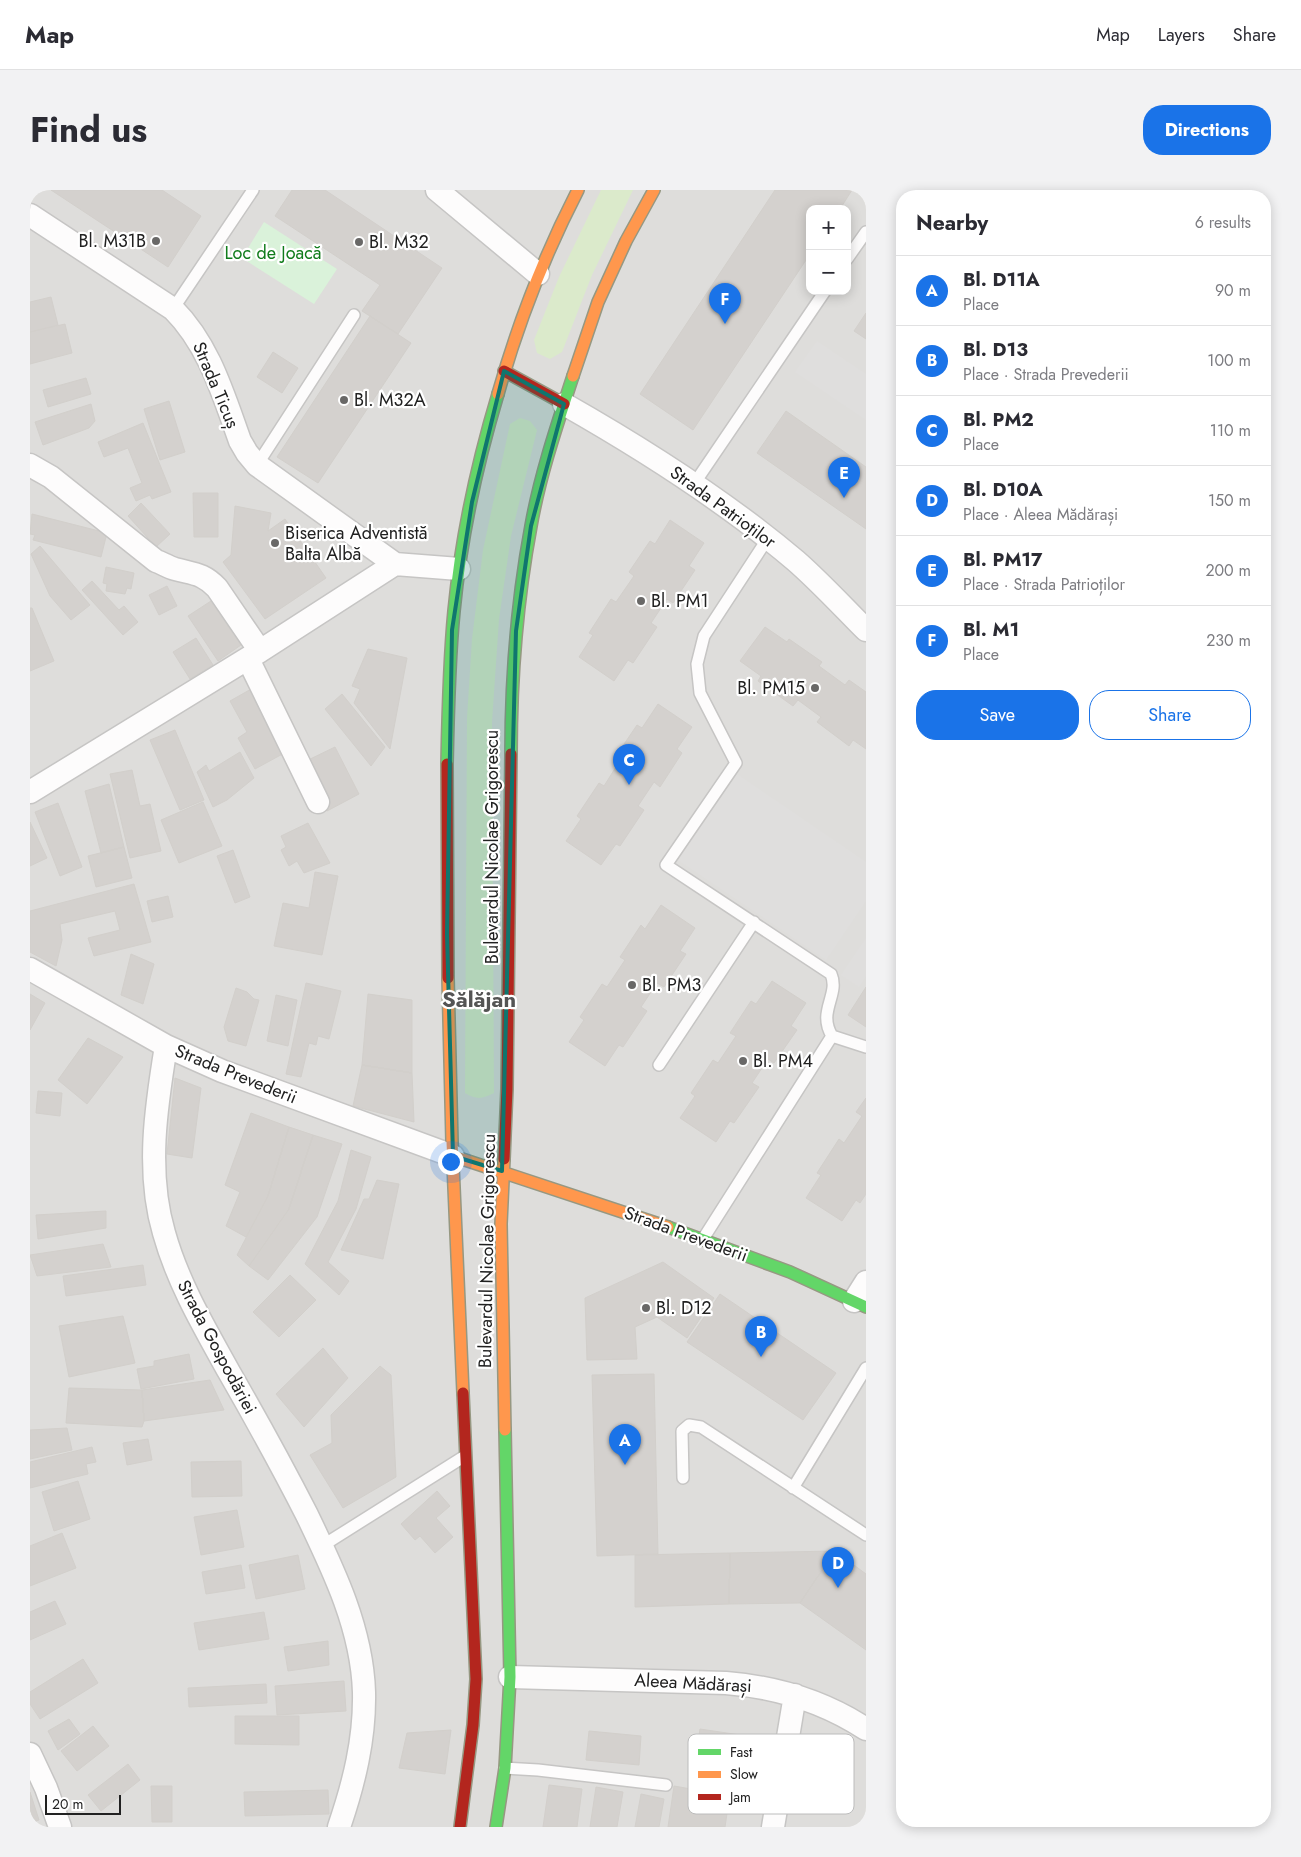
<!DOCTYPE html>
<html lang="en">
<head>
<meta charset="utf-8">
<style>
  body { margin:0; font-family:Jost,sans-serif; background:#f2f2f3; color:#2b2b33 }
  .controls { position:absolute; right:15px; top:15px; display:grid; overflow:hidden; border-radius:10px; box-shadow:0 2px 12px #0003 }
  .controls button { width:45px; height:45px; display:grid; place-items:center; padding:0; border:0; border-bottom:1px solid #e1e1e2; background:#fff; color:#2b2b33; font:25px sans-serif }
  .scale { position:absolute; left:15px; bottom:12px; width:76px; box-sizing:border-box; padding-left:5px; border:2px solid #212121; border-top:0; font-size:14px; line-height:18px; white-space:nowrap; color:#212121; -webkit-text-stroke:4px #fff; paint-order:stroke }
  .you { position:absolute; left:420px; top:971px; width:18px; height:18px; margin:-12px; border:4px solid #fff; border-radius:50%; background:#1a73e8; box-shadow:0 0 0 8px #1a73e833 }
  .badge { display:grid; place-items:center; width:32px; height:32px; border-radius:50%; background:#1a73e8; color:#fff; font-size:16px; font-weight:700 }
  .pin { position:absolute; translate:-50% -41px; filter:drop-shadow(0 1px 2px #0008) }
  .pin::after { content:''; position:absolute; top:26px; width:18px; height:15px; background:inherit; clip-path:polygon(0 0,100% 0,50% 100%) }
  .list { margin:0; padding:0; list-style:none }
  h2 { display:flex; justify-content:space-between; align-items:center; height:65px; margin:0; padding:0 20px; font-size:21px }
  h2 small { font-size:16px; font-weight:400; color:#7c7c81 }
  .list li { display:grid; grid-template-columns:32px 1fr auto; gap:15px; align-items:center; box-sizing:border-box; height:70px; padding:0 20px; border-top:1px solid #e1e1e2 }
  .list b { display:block; font-size:19px; white-space:nowrap }
  .list p { margin:0; font-size:16px; white-space:nowrap; color:#7c7c81 }
  .list em { font-size:16px; font-style:normal; color:#7c7c81 }
  .actions { display:flex; gap:10px; padding:15px 20px }
  .actions a { flex:1; padding:11px 0; border:1px solid #1a73e8; border-radius:20px; text-align:center; font-size:18px; color:#1a73e8 }
  .actions .main { background:#1a73e8; color:#fff }
  .map { position:relative; flex:none; width:836px; height:1637px; overflow:hidden; border-radius:20px }
  header { display:flex; align-items:center; gap:30px; box-sizing:border-box; height:70px; padding:0 25px; background:#fff; border-bottom:1px solid #e1e1e2 }
  header strong { font-size:24px }
  nav { display:flex; gap:28px; margin-inline-start:auto; font-size:18px }
  .intro { display:flex; align-items:center; justify-content:space-between; box-sizing:border-box; height:120px; padding:0 30px }
  h1 { margin:0; font-size:35px }
  .button { padding:12px 22px; border-radius:20px; background:#1a73e8; color:#fff; font-size:18px; font-weight:700 }
  main { display:flex; gap:30px; padding:0 30px }
  aside { flex:1; background:#fff; border-radius:20px; box-shadow:0 2px 12px #0003 }
  .map>svg:first-child { display:block }
</style>
</head>
<body>
<header>
<strong>Map</strong>
<nav><a>Map</a><a>Layers</a><a>Share</a></nav>
</header>
<div class="intro"><h1>Find us</h1><a class="button">Directions</a></div>
<main>
<div class="map">
<svg width="836" height="1637" viewBox="0 0 836 1637">
  <rect width="100%" height="100%" fill="#efedea"/>
  <path fill="#dedddb" fill-rule="evenodd" d="M0,0H836V1637H0ZM780,19H817V101H780Z"/>
  <path fill="#dbeacb" d="M571,0H603L562,85L532,162L520,169L507,163L504,150L529,87Z
    M490,228L500,231L507,240L481,346L469,429L462,532L464,903C452,909 447,910 435,903L437,528L442,449L453,360L480,234Z"/>
  <path fill="#daf2da" d="M234,32L307,79L284,114L212,68Z"/>
  <path fill="#dfdedd" d="M787,151L836,184V230L765,182Z
    M707,584L836,672V711L796,770L648,670Z
    M836,748V786L829,797L811,785Z"/>
  <path fill="#d4d1ce" stroke="#d2cfcb" d="M21,0H132L171,26L138,77Z
    M262,0H295L412,78L368,144L332,121L350,95L245,26Z
    M745,0H822L810,19H780V64L663,240L610,204Z
    M21,107L28,135L0,142V112Z
    M836,123V149L824,141Z
    M340,126L381,153L288,293L247,267Z
    M35,134L42,163L0,174V142Z
    M243,162L268,178L252,203L227,187Z
    M56,188L61,204L18,217L13,200Z
    M139,211L155,262L130,270L114,219Z
    M61,214L65,231L59,238L13,255L5,232Z
    M756,221L836,277V339L727,263Z
    M113,233L141,302L122,309L120,305L106,311L100,298L112,293L98,258L74,267L68,252Z
    M163,303H188V347H164Z
    M111,313L140,344L126,357L98,326Z
    M205,316L241,323L238,341L255,329L296,388L235,429L193,372L201,365Z
    M2,324L77,343L71,367L3,350L5,345L0,344Z
    M640,330L674,353L659,376L665,380L643,413L637,409L621,433L627,437L603,473L598,470L584,491L549,467L563,445L559,443L581,409L586,412L604,386L599,382L620,351L625,354Z
    M10,356L60,415L41,430L20,406L1,364Z
    M76,377L104,383L101,399L97,398L95,404L76,401L77,394L73,393Z
    M62,391L89,420L94,416L108,432L93,445L52,400Z
    M137,396L147,416L129,425L119,405Z
    M181,411L211,455L188,471L158,426Z
    M0,418H2L24,471L0,481Z
    M735,437L757,452L759,449L792,472L789,476L815,495L819,490L836,502V559L823,550L819,556L787,532L791,527L768,510L763,516L728,491L731,486L710,471Z
    M166,448L183,475L160,489L143,462Z
    M338,459L377,468L360,559L324,513L330,499L322,496Z
    M223,498L258,561L225,579L208,548L217,542L200,511Z
    M312,504L355,557L341,576L295,519Z
    M628,514L662,537L647,559L652,563L630,597L624,592L608,616L614,620L590,656L586,654L571,675L536,651L551,629L547,626L569,593L574,596L591,569L586,566L607,535L612,538Z
    M145,540L174,610L150,620L120,550Z
    M305,557L329,604L297,621L272,573Z
    M210,562L224,588L197,610L183,617L167,582L176,575L179,581Z
    M102,580L110,616L120,614L131,661L100,668L80,584Z
    M79,594L94,657L71,663L55,601Z
    M173,612L192,656L149,673L131,630Z
    M28,613L52,677L30,686L5,622Z
    M0,632L17,668L0,676Z
    M278,633L300,673L274,683L267,671L259,676L251,660L256,657L251,646Z
    M94,657L102,688L66,697L58,666Z
    M203,660L220,707L205,713L187,666Z
    M285,682L308,686L292,765L244,756L253,713L279,718Z
    M104,694L121,752L64,766L58,748L90,740L85,721L30,734L32,750L26,776L0,762V721Z
    M138,706L143,727L122,732L117,711Z
    M631,715L665,738L650,761L656,764L634,797L627,793L611,817L617,821L593,857L589,855L575,876L539,852L554,830L550,827L572,794L577,797L595,770L590,767L611,735L615,739Z
    M101,764L124,774L113,814L91,805Z
    M742,791L776,813L761,836L767,840L744,873L738,869L722,893L729,897L704,933L700,931L686,952L650,928L665,906L661,903L683,870L688,873L706,846L700,843L721,811L726,814Z
    M276,793L311,801L299,849L288,846L286,855L279,853L271,887L256,884Z
    M836,797V837L818,825Z
    M206,798L217,802L224,809L229,810L216,856L198,851L194,837Z
    M0,804L15,813L0,840Z
    M338,804L382,810V883L332,875Z
    M246,805L267,810L258,856L237,851Z
    M58,848L93,867L57,914L28,890Z
    M332,875L382,883L384,932L323,916Z
    M145,888L171,898L162,968L137,964Z
    M8,901L32,903L30,926L6,923Z
    M836,908V1004L830,1013L826,1010L812,1031L776,1008L791,985L787,983L809,949L814,953L832,926L826,922Z
    M221,923L259,937L238,1006L216,1047L196,1036L210,1002L195,995Z
    M259,937L283,945L259,1019L219,1076L207,1065L238,1006Z
    M283,945L312,954L287,1027L238,1090L219,1076L259,1019Z
    M321,960L341,967L326,1019L298,1072L319,1091L309,1105L275,1074L308,1011Z
    M347,990L369,994L353,1069L311,1060L334,1009H339Z
    M76,1021V1038L8,1049L6,1025Z
    M73,1054L81,1077L7,1086L0,1065Z
    M633,1072L684,1108L657,1148L627,1127L605,1137L607,1169L557,1170L555,1108Z
    M113,1075L116,1095L36,1106L33,1086Z
    M260,1085L286,1110L249,1147L223,1122Z
    M690,1104L806,1183L773,1230L657,1152Z
    M93,1126L105,1173L39,1187L29,1136Z
    M293,1158L318,1188L274,1237L246,1204Z
    M159,1164L164,1189L111,1199L107,1179L124,1176V1171Z
    M350,1176L361,1185L366,1287L313,1318L280,1265L302,1253L301,1225Z
    M624,1184L628,1364L567,1366L562,1185Z
    M180,1190L194,1220L114,1231L112,1200Z
    M39,1198L112,1200L114,1231L112,1237L36,1233Z
    M37,1238L42,1260L0,1269V1240Z
    M118,1249L122,1270L97,1275L93,1253Z
    M62,1257L66,1272L56,1274L58,1284L0,1298V1272Z
    M211,1271L212,1306L162,1307L161,1272Z
    M48,1291L60,1329L24,1341L12,1302Z
    M407,1301L420,1316L406,1328L423,1347L405,1363L390,1346L385,1350L371,1334Z
    M207,1320L214,1357L171,1365L164,1327Z
    M32,1343L46,1378L0,1396V1356Z
    M805,1361L836,1384V1460L770,1413Z
    M805,1361L770,1413L699,1414L700,1363Z
    M700,1363L699,1414L605,1417V1365Z
    M268,1365L275,1399L226,1409L219,1375Z
    M211,1375L215,1398L176,1404L172,1382Z
    M25,1411L36,1434L0,1450V1422Z
    M234,1422L239,1449L169,1460L164,1433Z
    M298,1451L299,1475L258,1481L254,1457Z
    M53,1469L68,1493L10,1529L0,1514V1502Z
    M314,1491L316,1521L247,1525L245,1496Z
    M236,1494L237,1513L159,1517L158,1498Z
    M205,1526H269V1555L205,1554Z
    M39,1529L50,1544L28,1560L18,1541Z
    M63,1536L79,1556L47,1581L31,1561Z
    M670,1539L737,1549L731,1583L684,1576L680,1600L700,1603L695,1637H638L644,1596L661,1599Z
    M421,1540L415,1584L369,1578L377,1543Z
    M559,1541L611,1546L609,1575L556,1570Z
    M98,1574L110,1590L71,1621L58,1605Z
    M519,1595L552,1599L547,1637H513Z
    M121,1596H142V1632H122Z
    M566,1597L593,1602L587,1637H560Z
    M298,1600L299,1624L215,1626L214,1602Z
    M0,1602L9,1630L0,1633Z
    M611,1604L634,1609L629,1637H605Z"/>
  <g fill="none" stroke-linecap="round" stroke-linejoin="round">
    <g stroke="#c6c5c4" stroke-width="14">
      <path id="lane" d="M817,69L836,42
        M143,119L223,0
        M227,275L324,125
        M664,294L795,101
        M802,846L836,857
        M629,875L724,732
        M673,1049L802,846C787,821 810,805 801,784L636,675L706,573L670,503L667,474L674,446L738,348
        M653,1288L652,1241L659,1235L671,1237L836,1345
        M763,1298L836,1178
        M292,1356L435,1266
        M475,1578L508,1580L636,1595"/>
    </g>
    <g stroke="#c6c5c4" stroke-width="25">
      <path id="street" d="M407,0L508,84
        M0,25L143,119C179,155 193,204 210,251L217,263L227,275L365,374
        M534,214C615,260 694,310 766,371C790,392 813,417 836,440
        M0,275L21,287L126,371C132,373 138,377 145,379C163,384 173,383 187,398L230,461
        M218,469L288,612
        M0,602L230,461L365,374L429,379
        M0,779L136,856L192,881L423,966
        M136,856C126,917 116,982 134,1043C148,1093 174,1137 199,1182C226,1229 252,1276 277,1325C304,1381 332,1439 334,1502C335,1549 324,1593 309,1637
        M824,1111L836,1092
        M480,1487L696,1493C747,1497 793,1511 836,1539
        M0,1564L16,1598L30,1637
        M743,1637L765,1505"/>
    </g>
    <g stroke="#969882" stroke-width="14">
      <path id="fast" d="M481,564C481,488 487,411 501,336C510,285 527,235 543,186
        M417,574C418,523 419,472 424,421C431,348 447,274 468,204
        M638,1037L760,1082L836,1117
        M466,1637L475,1578L480,1487L475,1240"/>
    </g>
    <g stroke="#969882" stroke-width="14">
      <path id="slow" d="M543,186L568,112L596,51L624,0
        M468,204C488,133 514,66 548,0
        M418,788L422,952L433,1203
        M423,966L638,1037
        M474,969L471,1034L475,1240"/>
    </g>
    <g stroke="#969882" stroke-width="14">
      <path id="jam" d="M474,181L534,214
        M417,574L418,788
        M474,969L477,899L481,564
        M430,1637L443,1535L446,1489L433,1203"/>
    </g>
    <use href="#lane" stroke="#fdfcfc" stroke-width="11"/>
    <use href="#street" stroke="#fdfcfc" stroke-width="22"/>
    <use href="#fast" stroke="#63d668" stroke-width="11"/>
    <use href="#slow" stroke="#ff974d" stroke-width="11"/>
    <use href="#jam" stroke="#b3261e" stroke-width="11"/>
  </g>
  <path fill="#0f766e" fill-opacity="0.2" stroke="#0f766e" stroke-width="4" stroke-linejoin="round" d="M474,181L534,214L501,336L486,441L472,981L423,966L417,744L422,440L442,312Z"/>
  <g fill="#696867" stroke="#fff" stroke-width="2">
    <circle cx="126" cy="51" r="5"/>
    <circle cx="329" cy="52" r="5"/>
    <circle cx="314" cy="210" r="5"/>
    <circle cx="245" cy="353" r="5"/>
    <circle cx="611" cy="411" r="5"/>
    <circle cx="785" cy="498" r="5"/>
    <circle cx="602" cy="795" r="5"/>
    <circle cx="713" cy="871" r="5"/>
    <circle cx="616" cy="1118" r="5"/>
  </g>
  <g text-anchor="middle" dominant-baseline="central" stroke-width="4.5" stroke-linejoin="round" paint-order="stroke">
    <g font-size="18" fill="#212121" stroke="#fff" text-anchor="start">
      <text x="116" y="51" text-anchor="end">Bl. M31B</text>
      <text x="339" y="52">Bl. M32</text>
      <text x="324" y="210">Bl. M32A</text>
      <text x="255" y="343">Biserica Adventistă<tspan x="255" dy="21">Balta Albă</tspan></text>
      <text x="621" y="411">Bl. PM1</text>
      <text x="775" y="498" text-anchor="end">Bl. PM15</text>
      <text x="612" y="795">Bl. PM3</text>
      <text x="723" y="871">Bl. PM4</text>
      <text x="626" y="1118">Bl. D12</text>
    </g>
    <g font-size="18" fill="#117c1c" stroke="#fff">
      <text x="243" y="63">Loc de Joacă</text>
    </g>
    <g font-size="18" fill="#212121" stroke="#fff">
      <text transform="translate(186 195) rotate(67)">Strada Ticuș</text>
      <text transform="translate(693 317) rotate(36)">Strada Patrioților</text>
      <text transform="translate(462 657) rotate(-90)">Bulevardul Nicolae Grigorescu</text>
      <text transform="translate(206 884) rotate(22)">Strada Prevederii</text>
      <text transform="translate(656 1044) rotate(20)">Strada Prevederii</text>
      <text transform="translate(457 1061) rotate(-89)">Bulevardul Nicolae Grigorescu</text>
      <text transform="translate(187 1157) rotate(62)">Strada Gospodăriei</text>
      <text transform="translate(663 1493) rotate(3)">Aleea Mădărași</text>
    </g>
    <g font-size="22" font-weight="bold" fill="#545454" stroke="#fff">
      <text x="449" y="809">Sălăjan</text>
    </g>
  </g>
  <rect x="658" y="1544" width="166" height="80" rx="8" fill="#fff" stroke="#bcbcbc" stroke-width="1"/>
  <rect x="668" y="1559" width="23" height="6" fill="#63d668"/>
  <rect x="668" y="1581" width="23" height="7" fill="#ff974d"/>
  <rect x="668" y="1604" width="23" height="6" fill="#b3261e"/>
  <g font-size="14" fill="#212121">
    <text x="700" y="1567">Fast</text>
    <text x="700" y="1589">Slow</text>
    <text x="700" y="1612">Jam</text>
  </g>
</svg>
<div class="controls">
<button>+</button>
<button>−</button>
</div>
<div class="scale">20 m</div>
<div class="you"></div>
<div class="pin badge" style="left:595px;top:1275px">A</div>
<div class="pin badge" style="left:731px;top:1167px">B</div>
<div class="pin badge" style="left:599px;top:595px">C</div>
<div class="pin badge" style="left:808px;top:1398px">D</div>
<div class="pin badge" style="left:814px;top:308px">E</div>
<div class="pin badge" style="left:695px;top:134px">F</div>
</div>
<aside>
<h2>Nearby<small>6 results</small></h2>
<ul class="list">
<li><span class="badge">A</span><div><b>Bl. D11A</b><p>Place</p></div><em>90 m</em></li>
<li><span class="badge">B</span><div><b>Bl. D13</b><p>Place · Strada Prevederii</p></div><em>100 m</em></li>
<li><span class="badge">C</span><div><b>Bl. PM2</b><p>Place</p></div><em>110 m</em></li>
<li><span class="badge">D</span><div><b>Bl. D10A</b><p>Place · Aleea Mădărași</p></div><em>150 m</em></li>
<li><span class="badge">E</span><div><b>Bl. PM17</b><p>Place · Strada Patrioților</p></div><em>200 m</em></li>
<li><span class="badge">F</span><div><b>Bl. M1</b><p>Place</p></div><em>230 m</em></li>
</ul>
<div class="actions"><a class="main">Save</a><a>Share</a></div>
</aside>
</main>
</body>
</html>
